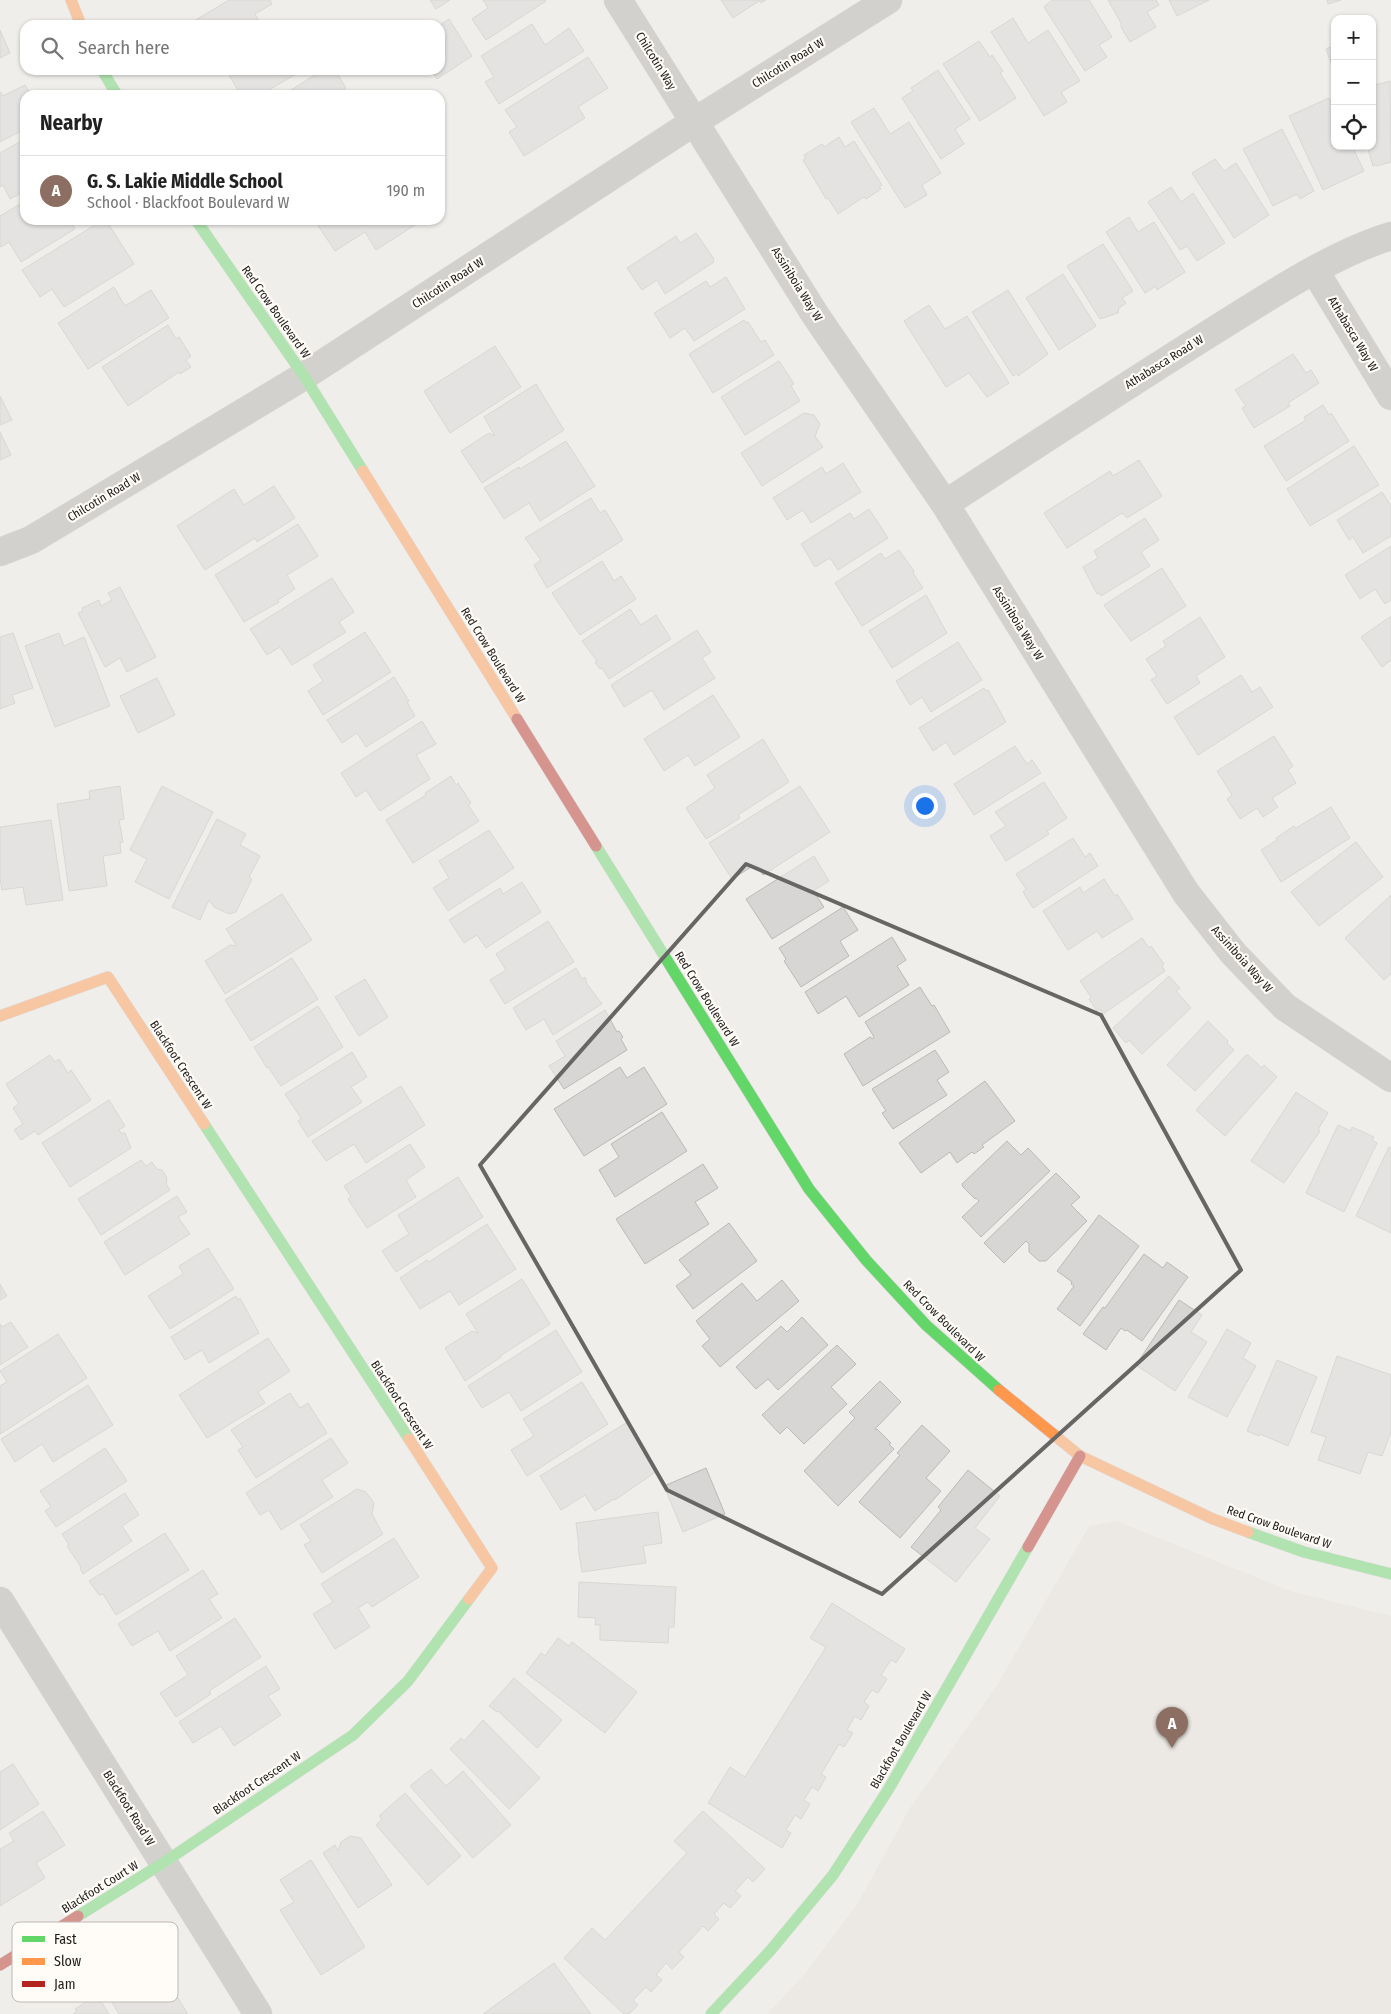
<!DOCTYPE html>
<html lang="en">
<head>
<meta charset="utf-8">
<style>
  body { margin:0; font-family:"Fira Sans Condensed",sans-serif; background:#f2f2f2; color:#222 }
  .controls { position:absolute; right:15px; top:15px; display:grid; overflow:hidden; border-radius:10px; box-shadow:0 1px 4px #0004 }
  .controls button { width:45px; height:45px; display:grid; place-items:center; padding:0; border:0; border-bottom:1px solid #e0e0e0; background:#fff; color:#222; font:25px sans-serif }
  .you { position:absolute; left:924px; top:805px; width:18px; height:18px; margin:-12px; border:4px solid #fff; border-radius:50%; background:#1a73e8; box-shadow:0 0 0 8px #1a73e833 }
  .badge { display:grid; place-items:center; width:32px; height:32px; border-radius:50%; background:#686664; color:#fff; font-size:16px; font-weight:700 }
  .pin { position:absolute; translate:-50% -41px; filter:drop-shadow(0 1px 2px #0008) }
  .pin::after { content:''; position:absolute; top:26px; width:18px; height:15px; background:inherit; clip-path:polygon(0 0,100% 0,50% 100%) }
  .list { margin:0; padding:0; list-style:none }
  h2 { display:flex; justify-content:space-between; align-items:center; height:65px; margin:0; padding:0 20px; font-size:21px }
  h2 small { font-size:16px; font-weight:400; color:#767676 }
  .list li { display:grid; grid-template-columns:32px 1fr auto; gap:15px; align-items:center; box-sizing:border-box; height:70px; padding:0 20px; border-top:1px solid #e0e0e0 }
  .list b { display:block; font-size:19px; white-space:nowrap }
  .list p { margin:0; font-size:16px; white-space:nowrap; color:#767676 }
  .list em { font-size:16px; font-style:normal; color:#767676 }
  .icon { flex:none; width:28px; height:28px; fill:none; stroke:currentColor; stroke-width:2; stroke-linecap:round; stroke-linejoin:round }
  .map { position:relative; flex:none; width:1391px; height:2014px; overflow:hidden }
  .search { position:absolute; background:#fff; box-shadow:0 1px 4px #0004; left:20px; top:20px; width:425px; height:55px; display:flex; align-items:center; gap:12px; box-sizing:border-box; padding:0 18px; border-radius:15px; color:#767676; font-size:19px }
  .panel { position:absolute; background:#fff; box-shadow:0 1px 4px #0004; left:20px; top:90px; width:425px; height:135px; border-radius:15px }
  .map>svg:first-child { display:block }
</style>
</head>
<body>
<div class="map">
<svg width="1391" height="2014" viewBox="0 0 1391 2014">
  <rect width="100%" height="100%" fill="#f0eeeb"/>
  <path fill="#e6e0d9" d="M1117,1521L1290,1591L1391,1616V2014H767L804,1975L858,1903L910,1808L996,1687L1089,1526Z"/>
  <path fill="#d7d6d4" stroke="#bcbab8" d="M229,0H270L272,4L255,14L261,25H196L194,21Z
    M430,0H450L436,9Z
    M483,0H545L546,1L486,40L472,19L488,8Z
    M721,0H766L761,3L759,1L733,18Z
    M1052,0H1089L1112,37L1099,45L1107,57L1085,71L1044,7Z
    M1108,0H1156L1159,5L1147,12L1156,27L1130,42L1121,27V23Z
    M1169,0H1209L1177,16Z
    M1327,0H1341L1328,4Z
    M1013,18L1028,43L1048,30L1080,81L1061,92L1067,102L1044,116L991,32Z
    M449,19L472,56L437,79L431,70H440V25Z
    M532,24L545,45L569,28L584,51L499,104L485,82L494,77L481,56Z
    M0,30L10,53L0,58Z
    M979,41L990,57L992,55L1003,71L1000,73L1016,98L980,121L943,64Z
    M1335,45V74L1326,49Z
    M588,57L608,88L578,107L585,118L524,156L509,132L517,127L505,110Z
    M226,70H297L298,73L260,95H241Z
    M323,70H335L346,88L337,95H283Z
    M938,70L970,119L955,129L964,144L941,159L902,98L913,91L911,88Z
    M1390,81L1391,162L1377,166L1376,165L1373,166L1367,146H1372V86Z
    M25,85L31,95H25V129L0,142V92L3,96Z
    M1329,98L1335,109V146H1352L1364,171L1323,190L1289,116Z
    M874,108L890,134L909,122L941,173L922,185L927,195L905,208L851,122Z
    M1282,129L1314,191L1300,199L1297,194L1273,206L1243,149Z
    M839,137L845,147L854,141L882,185L879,187L881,189L866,199L864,197L838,214L828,198L826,199L803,160L806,158L804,155L822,144L824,147Z
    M25,139V191L10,199L3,185L0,187V153Z
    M1215,159L1224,171L1236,163L1269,215L1234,238L1192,173Z
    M1171,187L1181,202L1193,193L1225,243L1197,261L1187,246L1180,250L1148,202Z
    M25,201V220H69L75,229L21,262L9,242L1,247L0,246V216Z
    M1129,217L1138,232L1154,222L1185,272L1157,290L1156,286L1145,293L1106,232Z
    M103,220H106L134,264L64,307L52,289L40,297L22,270Z
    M317,220H423L376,250L365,232L335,251L315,221Z
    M696,233L714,259L713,260L714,262L665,294L657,280L642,290L627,268L676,236L680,243Z
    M1103,244L1133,291L1122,298L1126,303L1119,308L1118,313L1100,319L1067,266Z
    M1063,274L1096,326L1059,350L1026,298Z
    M726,277L745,309L694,341L685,328L670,338L654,313L706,281L710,287Z
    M114,287L125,306L151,290L169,318L88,369L58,323Z
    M1008,290L1048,354L1018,376L1017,373L1013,376L972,312Z
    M929,305L945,329L967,316L1009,383L987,397L969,373L946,387L904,321Z
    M744,320L746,323L748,322L761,342L765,340L774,355L713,393L689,354Z
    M168,325L176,339L179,337L191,356L186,360L191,367L180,374L179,372L128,406L102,367Z
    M495,346L521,387L450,433L424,391Z
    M1293,354L1306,373L1311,370L1319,383L1288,403L1290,406L1254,428L1242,408L1246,406L1235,390Z
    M779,361L794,384L791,386L800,401L745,435L721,397Z
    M536,384L564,430L482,483L461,451L489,433L495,436L484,417Z
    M0,396L12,420L0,425Z
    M1323,405L1329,415L1331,413L1349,441L1286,481L1264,446L1306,420L1304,417Z
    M804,413L814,415L820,424L815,436L823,447L762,486L741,453Z
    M0,432L11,455L0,460Z
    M566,441L595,486L540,521L529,503L504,519L484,488L519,467L520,469Z
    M1354,446L1379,485L1310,526L1287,489Z
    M1139,460L1162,496L1127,518L1122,513L1067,548L1044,513L1110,471L1113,476Z
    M843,463L861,492L811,523L803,510L787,520L773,498L822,467L826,474Z
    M274,486L295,518L257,542L255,538L205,570L177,526L234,489L244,505Z
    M1382,492L1391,506V536L1363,553L1353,537L1349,540L1337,520Z
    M591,498L600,513L605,510L623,540L547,588L534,565L541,560L525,538Z
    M869,509L888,538L838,570L830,558L815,567L801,544L850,513L854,519Z
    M1145,518L1159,540L1141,552L1150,566L1101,596L1099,593L1097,594L1083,567L1098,558L1094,551Z
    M298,524L318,556L287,575L295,589L278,600L279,602L244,622L215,575Z
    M1391,546V600L1385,604L1375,589L1360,599L1345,575Z
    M899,550L914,571L913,573L923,588L862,626L835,583L881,553L885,559Z
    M602,561L614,581L621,576L636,599L580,635L552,593Z
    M1162,568L1186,606L1131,641L1104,605Z
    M332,578L354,612L339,622L346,632L292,665L280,647L267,655L250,629Z
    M120,587L156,657L127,672L120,658L105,667L78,613L83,611L82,608L99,600L101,606L112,600L108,593Z
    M926,595L947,633L892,668L869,631Z
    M630,609L641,625L656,615L671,639L609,679L602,668L600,669L595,662L597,661L582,641Z
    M1391,616V660L1382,667L1361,637Z
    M1200,617L1225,657L1196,676L1200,683L1167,704L1151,680L1157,676L1146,659L1166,646L1163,641Z
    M697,630L711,652L702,658L715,678L664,710L652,690L624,707L611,685Z
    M365,632L391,672L323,715L308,691L323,681L313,665Z
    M13,633L33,688L12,695L15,703L0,709V637Z
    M59,633L64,646L84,637L110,706L55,727L25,646Z
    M958,642L982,680L931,712L922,697L910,705L896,681Z
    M1241,675L1252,692L1260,687L1273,707L1198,755L1174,717Z
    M394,677L409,701L407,702L415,716L366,747L357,733L342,743L327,720Z
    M157,678L175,715L138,733L120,696Z
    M984,688L986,691L988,690L1006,722L954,755L946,742L933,751L919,728Z
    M713,695L740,737L695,766L688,755L664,771L644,739Z
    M422,721L436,744L416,755L430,779L380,811L366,790L356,797L341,773Z
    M1274,736L1293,766L1288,770L1296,783L1272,798L1278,807L1263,817L1257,808L1240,819L1227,799L1232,795L1217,771Z
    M763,739L789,782L738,815L740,818L706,839L686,808L715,788L707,775Z
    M1015,746L1027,764L1032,760L1041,773L974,815L954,784Z
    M451,776L456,785L458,783L471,803L468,805L479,821L413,863L386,820L426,795L425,793Z
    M1044,782L1067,818L1047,831L1049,834L1006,861L990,836L1006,826L995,812Z
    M120,786L124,819L119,820L123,842L120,843L121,853L103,856L107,886L69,891L57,804L90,799L89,791Z
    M162,786L213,812L169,899L135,882L147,859L130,850Z
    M800,786L830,832L763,875L756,864L732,879L709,843Z
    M1331,807L1350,838L1281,882L1261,850L1277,840L1276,838L1294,826L1296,828Z
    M217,819L246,834L240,845L260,856L249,877L252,879L236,912L229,914L214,907L209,900L200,920L172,907Z
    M51,820L63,900L26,905L23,887L2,890L0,879V827Z
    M489,830L514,868L448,911L433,888L449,878L439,861Z
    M1073,838L1085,857L1090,853L1098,866L1033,908L1023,892L1026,889L1016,874Z
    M1356,842L1383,877L1319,926L1291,892Z
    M814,856L829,881L813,891L824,907L772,939L746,899Z
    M1104,879L1115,896L1117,894L1133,919L1102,938L1097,931L1068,950L1043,911L1080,887L1083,893Z
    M522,882L541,912L486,948L477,935L464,943L449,920L500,888L503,894Z
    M282,894L312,940L225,994L205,961L230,945L237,946L226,929Z
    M1391,895V974L1384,980L1345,938Z
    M843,907L858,930L840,941L849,956L801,987L784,961L786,959L779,948Z
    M548,921L574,962L505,1004L490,980L506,970L496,954Z
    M892,937L906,960L897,966L909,985L859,1017L846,996L818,1014L805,992Z
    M1142,938L1149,948L1151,946L1164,964L1162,966L1165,971L1103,1014L1100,1009L1097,1011L1089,999L1091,997L1080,981Z
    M292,958L318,999L251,1041L225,1000Z
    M576,968L582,979L585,977L587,984L602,1004L553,1035L544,1019L526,1030L513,1008Z
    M1169,976L1180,988L1176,991L1191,1008L1142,1054L1129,1040L1126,1043L1113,1028Z
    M365,979L388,1017L359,1036L335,997Z
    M920,987L932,1006L934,1005L950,1032L863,1086L844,1054L870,1037L873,1039L874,1037L865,1022Z
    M318,1006L343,1047L281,1086L268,1067L267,1068L254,1047Z
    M605,1010L617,1032L619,1031L623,1037L621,1039L627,1050L564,1089L549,1066L565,1056L556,1041Z
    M1208,1021L1228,1041L1227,1043L1234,1050L1195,1091L1167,1065Z
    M935,1050L949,1072L937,1080L947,1095L893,1129L882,1113L886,1111L872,1089Z
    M352,1052L367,1077L351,1087L362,1102L308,1137L298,1121L301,1118L285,1094Z
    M50,1055L55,1062L59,1059L68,1073L71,1070L91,1100L38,1135L35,1131L21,1140L14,1130L23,1124L13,1108L19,1104L6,1084Z
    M1248,1055L1262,1068L1264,1065L1277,1077L1225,1136L1196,1110L1245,1056Z
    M620,1067L627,1078L644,1067L667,1104L584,1156L554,1109Z
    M985,1081L1015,1121L982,1145L984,1147L974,1154L972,1152L957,1163L950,1152L921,1173L899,1143Z
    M401,1086L425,1125L366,1163L354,1144L326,1161L312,1141Z
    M1296,1092L1328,1113L1318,1130L1320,1131L1284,1183L1251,1161Z
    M109,1100L125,1126L119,1130L121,1133H125L131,1148L70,1187L42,1143Z
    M662,1112L687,1151L615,1197L599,1170L619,1157L611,1144Z
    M1338,1125L1351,1131L1352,1127L1374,1137L1372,1140L1377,1143L1344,1212L1306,1193Z
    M1007,1141L1021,1155L1028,1148L1050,1171L981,1237L962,1217L979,1201L976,1198L975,1199L963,1187L962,1184Z
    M410,1144L425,1167L406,1180L416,1197L367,1228L348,1199L351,1197L344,1186Z
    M1389,1147L1391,1148V1233L1356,1216Z
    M141,1160L146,1166L152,1162L157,1169L162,1170L167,1178L166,1184L170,1190L101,1235L78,1199Z
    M703,1164L718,1188L695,1202L709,1224L645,1264L616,1219Z
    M1056,1173L1080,1197L1071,1205L1087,1221L1046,1261H1039L1029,1252V1244L1026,1241L1004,1263L984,1243Z
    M458,1177L483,1217L396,1272L382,1251L409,1234L398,1215Z
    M177,1196L187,1212L178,1217L190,1234L125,1275L104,1242Z
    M1099,1215L1139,1246L1080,1326L1057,1309L1074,1286L1071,1284L1072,1282L1057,1271Z
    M729,1223L757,1261L693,1309L676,1286L691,1275L679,1260Z
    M487,1224L516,1269L459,1305L450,1291L420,1309L400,1278L427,1260L429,1262Z
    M208,1248L234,1289L170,1329L148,1296L183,1274L179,1266Z
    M1144,1254L1163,1268L1167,1262L1188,1277L1142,1341L1127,1330L1125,1331L1121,1328L1106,1350L1083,1334L1103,1307L1105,1308Z
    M522,1279L550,1324L500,1356L501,1357L465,1381L445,1348L472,1331L478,1333L466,1314Z
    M782,1280L799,1301L720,1367L702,1346L710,1339L696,1321L742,1283L757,1301Z
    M0,1284L7,1296L0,1300Z
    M236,1296L238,1300L240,1298L259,1333L209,1363L202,1350L185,1360L171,1337Z
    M1179,1300L1202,1315L1191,1332L1207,1342L1175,1391L1136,1365Z
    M802,1317L828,1345L778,1390L768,1379L756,1389L736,1367L781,1326L787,1332Z
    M11,1322L28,1347L0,1365V1324L2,1327Z
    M1227,1329L1251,1343L1243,1358L1256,1366L1227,1417L1188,1397Z
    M556,1330L582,1372L521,1411L509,1392L482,1408L468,1386Z
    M58,1334L87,1378L0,1434V1386L7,1382L0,1371Z
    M268,1338L290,1371L258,1392L265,1403L207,1438L179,1395Z
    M837,1345L856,1364L831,1387L847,1404L804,1444L787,1427L780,1434L762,1415Z
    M1337,1356L1391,1375V1432L1382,1456L1368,1452L1360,1474L1318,1460L1326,1437L1311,1432Z
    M1277,1360L1317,1377L1288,1446L1260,1434L1259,1436L1247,1431Z
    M880,1381L901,1402L875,1429L876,1430L877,1429L891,1443L889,1444L894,1449L838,1506L804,1471L855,1418L849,1412Z
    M582,1382L608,1424L527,1476L511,1450L534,1436L523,1419Z
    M88,1385L113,1425L53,1462L42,1444L15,1462L1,1439Z
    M290,1393L300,1408L308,1403L327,1433L256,1478L238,1450L243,1447L231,1430Z
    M626,1423L657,1471L615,1500L614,1499L595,1511L585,1495L561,1510L540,1476Z
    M922,1425L950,1451L926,1478L941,1491L900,1538L859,1502L900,1455L897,1453Z
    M331,1438L348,1463L322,1480L333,1497L281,1530L269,1510L260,1515L246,1493Z
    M105,1448L127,1481L56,1527L45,1511L51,1507L40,1491Z
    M706,1468L725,1514L683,1532L664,1486Z
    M968,1470L1000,1496L975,1528L990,1539L956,1582L911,1547L941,1510L938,1507Z
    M357,1489L366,1492L374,1503L372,1514L383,1534L322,1573L304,1545L311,1541L300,1525Z
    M125,1493L139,1515L122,1526L132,1541L83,1574L80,1568L81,1567L67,1546L69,1545L62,1534Z
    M658,1512L662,1543L643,1546L646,1563L582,1572L578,1547L579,1546L576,1523Z
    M165,1533L189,1570L116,1615L103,1594L99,1595L89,1581Z
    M394,1538L419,1577L372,1607L368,1602L358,1608L370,1627L335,1649L313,1614L333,1602L321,1584Z
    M203,1570L218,1594L209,1599L222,1618L170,1651L158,1631L132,1646L118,1624Z
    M579,1582L676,1587L674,1627H669L668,1643L600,1640V1625H595L596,1618L578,1617Z
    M832,1603L905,1649L896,1663L891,1660L881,1675L887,1679L878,1693L872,1690L864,1702L869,1706L861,1720L855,1716L847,1730L853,1733L844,1747L839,1744L821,1774L826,1777L818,1791L812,1787L804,1800L810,1804L801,1819L795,1815L786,1830L791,1833L782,1848L708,1803L730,1767L745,1777L826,1647L810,1638Z
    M235,1618L261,1657L209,1691L211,1694L176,1717L160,1693L188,1675L176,1656Z
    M558,1638L569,1646L572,1642L637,1692L605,1733L526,1673L541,1653L545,1656Z
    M266,1666L280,1689L268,1696L281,1715L234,1746L221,1726L193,1743L179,1722Z
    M514,1678L562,1720L537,1748L498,1711L497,1712L489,1706Z
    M483,1720L540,1778L509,1809L450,1749L461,1738L464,1741Z
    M13,1764L39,1804L0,1830V1772Z
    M431,1769L446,1786L463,1771L511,1825L473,1858L410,1786Z
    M405,1793L461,1856L428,1885L376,1825L382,1819L379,1816Z
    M43,1811L65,1845L36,1863L45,1878L0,1906V1849L14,1841L9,1833Z
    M703,1811L765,1869L753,1882L748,1877L735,1891L741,1896L730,1908L724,1903L714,1914L719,1919L708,1931L703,1926L679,1952L684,1957L672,1969L666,1963L656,1975L662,1980L651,1992L646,1987L633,2000L638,2005L629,2014H624L564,1958L592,1928L605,1940L687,1853L674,1841Z
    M350,1836L361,1838L392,1885L358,1908L323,1853L335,1845L338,1851L341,1842Z
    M311,1860L365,1947L321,1975L280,1910L294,1902L280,1880Z
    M554,1963L591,2014H483Z
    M137,1969L157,1999L172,1989L188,2014H119L104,1989Z
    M99,1998L109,2014H73L77,2011L75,2009L91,1999L92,2002Z"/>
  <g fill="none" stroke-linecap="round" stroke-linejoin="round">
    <g stroke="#cecccb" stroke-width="29">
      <path id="street" d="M618,0L816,316L945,504L1186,893L1233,953L1285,1007L1391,1078
        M1315,271L1391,396
        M945,504C1034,446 1124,387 1215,330C1268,297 1332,254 1391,236
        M0,552L31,540L304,376L694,122L888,0
        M0,1601L258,2014"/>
    </g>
    <g stroke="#cecccb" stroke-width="12">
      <path id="fast" d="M102,70L117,95
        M196,220L304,376L363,471
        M596,846L809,1189L866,1260L926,1325L999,1390
        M204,1124L409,1439
        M1248,1532L1304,1552L1391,1574
        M78,1916L163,1863L353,1735L408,1681L469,1599
        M711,2014L770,1951L833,1875L888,1790L1028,1547"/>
    </g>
    <g stroke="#cecccb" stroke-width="12">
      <path id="slow" d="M71,0L81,25
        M363,471L517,719
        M0,1016L108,977L204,1124
        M999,1390L1080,1456L1213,1519L1248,1532
        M409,1439L492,1568L469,1599"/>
    </g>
    <g stroke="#cecccb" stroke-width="12">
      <path id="jam" d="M517,719L596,846
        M1028,1547L1080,1456
        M0,1965L78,1916"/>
    </g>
    <use href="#street" stroke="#aeadab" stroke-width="28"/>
    <use href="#fast" stroke="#63d668" stroke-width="11"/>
    <use href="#slow" stroke="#ff974d" stroke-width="11"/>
    <use href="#jam" stroke="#b3261e" stroke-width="11"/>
  </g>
  <path d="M0 0H1391V2014H0ZM746,864L1101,1015L1241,1270L882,1594L667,1490L480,1165Z" fill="#f0eeeb" fill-opacity=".55" fill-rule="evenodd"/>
  <path fill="none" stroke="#686664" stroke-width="4" stroke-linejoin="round" d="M746,864L1101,1015L1241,1270L882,1594L667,1490L480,1165Z"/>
  <g text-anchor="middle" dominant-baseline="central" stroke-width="4.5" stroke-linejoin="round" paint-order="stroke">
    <g font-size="12" fill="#1e1c1b" stroke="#fffbf7">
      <text transform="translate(656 61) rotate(58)">Chilcotin Way</text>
      <text transform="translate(788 63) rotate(-32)">Chilcotin Road W</text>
      <text transform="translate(448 283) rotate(-33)">Chilcotin Road W</text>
      <text transform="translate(797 284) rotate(58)">Assiniboia Way W</text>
      <text transform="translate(276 312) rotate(55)">Red Crow Boulevard W</text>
      <text transform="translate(1353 334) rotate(59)">Athabasca Way W</text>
      <text transform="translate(1164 362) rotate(-32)">Athabasca Road W</text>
      <text transform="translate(104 497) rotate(-31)">Chilcotin Road W</text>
      <text transform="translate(1018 623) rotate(58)">Assiniboia Way W</text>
      <text transform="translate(493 655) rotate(58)">Red Crow Boulevard W</text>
      <text transform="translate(1242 959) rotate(48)">Assiniboia Way W</text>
      <text transform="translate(707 999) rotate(58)">Red Crow Boulevard W</text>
      <text transform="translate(181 1065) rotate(57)">Blackfoot Crescent W</text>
      <text transform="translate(944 1321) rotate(45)">Red Crow Boulevard W</text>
      <text transform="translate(402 1405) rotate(57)">Blackfoot Crescent W</text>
      <text transform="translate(1279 1527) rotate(19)">Red Crow Boulevard W</text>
      <text transform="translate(901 1740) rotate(-60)">Blackfoot Boulevard W</text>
      <text transform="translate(257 1783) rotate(-34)">Blackfoot Crescent W</text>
      <text transform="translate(129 1808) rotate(58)">Blackfoot Road W</text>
      <text transform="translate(100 1887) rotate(-32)">Blackfoot Court W</text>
    </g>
  </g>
  <rect x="12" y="1922" width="166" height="80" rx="8" fill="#fffbf7" stroke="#bcb8b5" stroke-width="1"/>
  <rect x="22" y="1936" width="23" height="6" fill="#63d668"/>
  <rect x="22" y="1958" width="23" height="7" fill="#ff974d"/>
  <rect x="22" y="1981" width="23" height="6" fill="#b3261e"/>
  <g font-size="14" fill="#1e1c1b">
    <text x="54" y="1944">Fast</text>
    <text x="54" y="1966">Slow</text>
    <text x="54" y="1989">Jam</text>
  </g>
</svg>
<div class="controls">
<button>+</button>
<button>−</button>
<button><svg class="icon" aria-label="locate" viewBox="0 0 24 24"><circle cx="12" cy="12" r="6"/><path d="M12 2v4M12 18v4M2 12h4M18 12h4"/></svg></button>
</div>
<div class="you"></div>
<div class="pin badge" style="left:1172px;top:1748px;background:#8d6e63">A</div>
<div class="search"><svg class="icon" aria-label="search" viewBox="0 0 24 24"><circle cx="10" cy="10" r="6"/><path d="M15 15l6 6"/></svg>Search here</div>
<section class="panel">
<h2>Nearby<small></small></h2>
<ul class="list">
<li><span class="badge" style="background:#8d6e63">A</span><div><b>G. S. Lakie Middle School</b><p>School · Blackfoot Boulevard W</p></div><em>190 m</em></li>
</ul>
</section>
</div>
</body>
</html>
